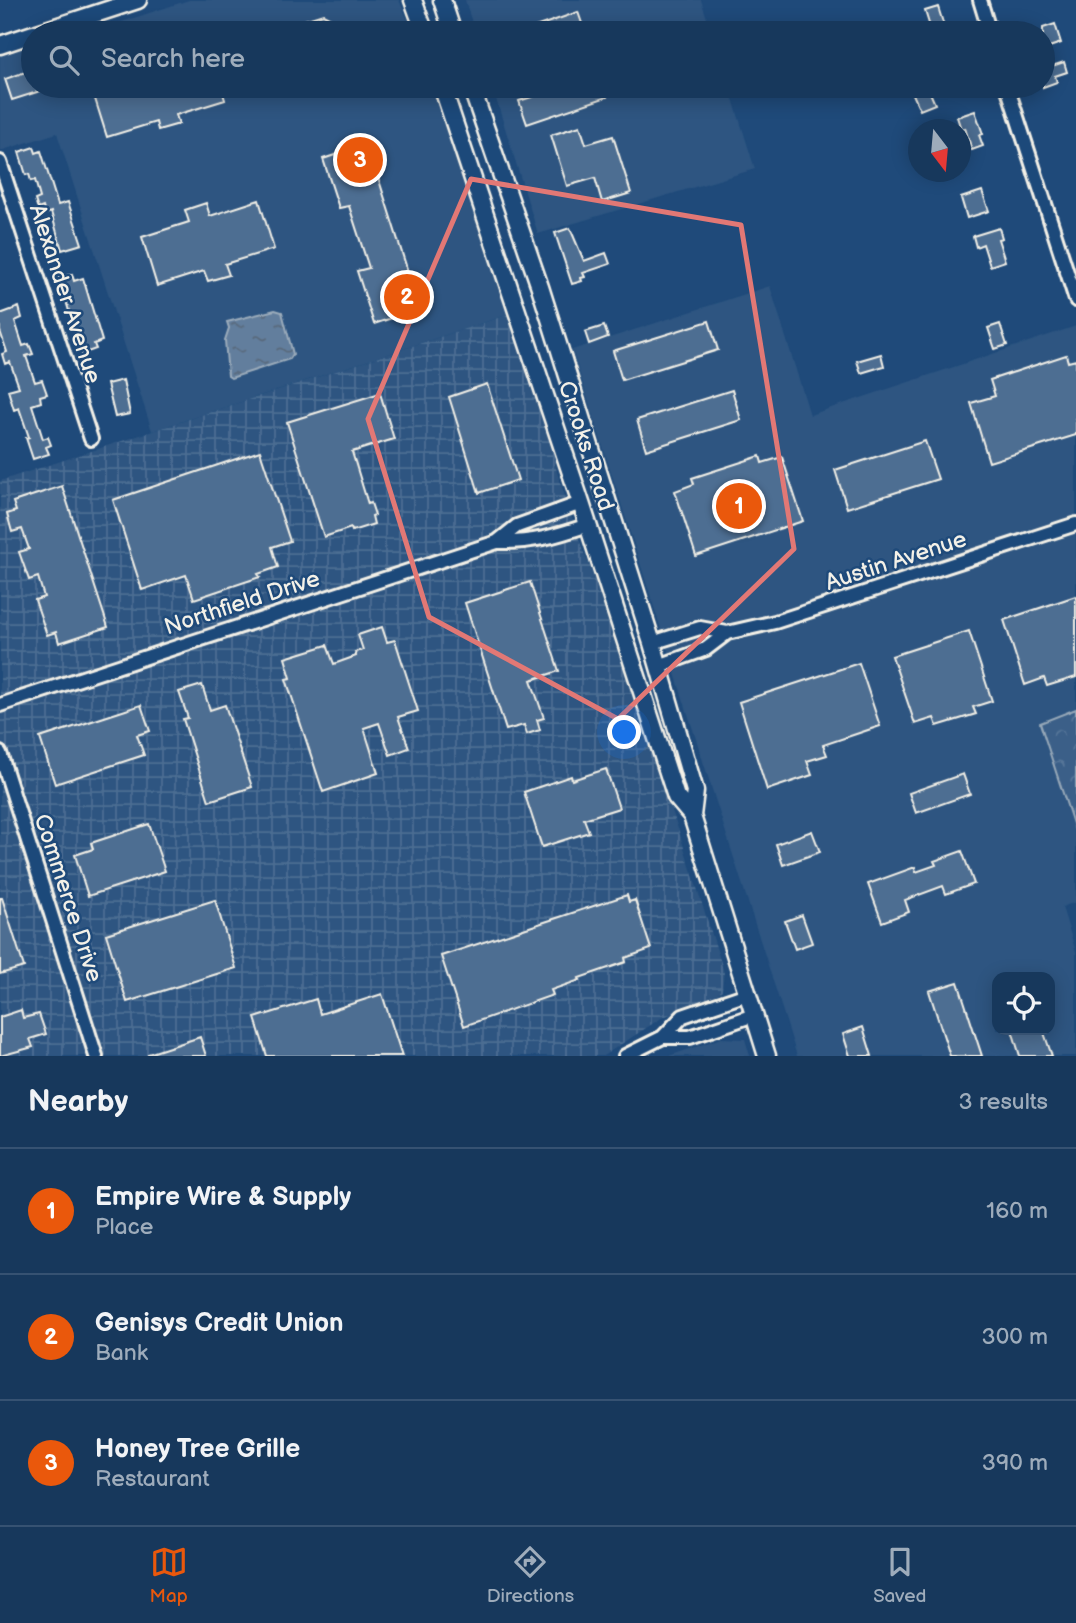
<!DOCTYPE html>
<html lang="en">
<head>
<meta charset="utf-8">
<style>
  body { margin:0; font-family:"Balsamiq Sans",sans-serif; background:#244365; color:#f1f3f6 }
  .controls { position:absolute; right:21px; bottom:21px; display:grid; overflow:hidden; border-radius:14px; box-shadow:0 4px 18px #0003 }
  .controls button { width:63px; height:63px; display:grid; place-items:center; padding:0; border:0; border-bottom:2px solid #365272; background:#17385c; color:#f1f3f6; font:35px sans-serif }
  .compass { position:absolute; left:908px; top:119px; width:63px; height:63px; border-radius:50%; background:#17385c; box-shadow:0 4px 18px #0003; rotate:164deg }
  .you { position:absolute; left:625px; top:733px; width:24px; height:24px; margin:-18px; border:5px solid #fff; border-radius:50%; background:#1a73e8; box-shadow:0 0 0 10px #1a73e833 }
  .badge { display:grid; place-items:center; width:46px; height:46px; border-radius:50%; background:#ea580c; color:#fff; font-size:23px; font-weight:700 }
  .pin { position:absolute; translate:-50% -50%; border:4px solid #fff; box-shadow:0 2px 7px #0006 }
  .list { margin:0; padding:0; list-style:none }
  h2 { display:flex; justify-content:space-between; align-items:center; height:91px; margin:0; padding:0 28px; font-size:30px }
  h2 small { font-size:23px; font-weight:400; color:#9eacbb }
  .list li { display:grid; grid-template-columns:46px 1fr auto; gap:21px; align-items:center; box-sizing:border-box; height:126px; padding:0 28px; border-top:2px solid #365272 }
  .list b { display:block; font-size:26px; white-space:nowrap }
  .list p { margin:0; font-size:23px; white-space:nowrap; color:#9eacbb }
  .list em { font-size:23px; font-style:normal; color:#9eacbb }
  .icon { flex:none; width:38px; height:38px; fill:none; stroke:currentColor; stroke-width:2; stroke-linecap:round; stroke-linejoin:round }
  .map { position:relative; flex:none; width:1076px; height:1056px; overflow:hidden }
  .search { position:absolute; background:#17385c; box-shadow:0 4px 18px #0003; left:21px; right:21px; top:21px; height:77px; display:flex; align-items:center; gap:18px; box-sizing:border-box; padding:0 24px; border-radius:38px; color:#9eacbb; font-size:26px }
  .sheet { height:469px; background:#17385c }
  nav { display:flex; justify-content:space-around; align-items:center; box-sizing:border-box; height:98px; border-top:2px solid #365272; background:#17385c; font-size:19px; color:#9eacbb }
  nav a { display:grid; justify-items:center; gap:4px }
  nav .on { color:#ea580c }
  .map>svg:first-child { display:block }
</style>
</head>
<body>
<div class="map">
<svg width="1076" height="1056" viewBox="0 0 1076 1056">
  <defs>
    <pattern id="industrial-grid" width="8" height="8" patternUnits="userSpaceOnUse" patternTransform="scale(1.75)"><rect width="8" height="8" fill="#2d5581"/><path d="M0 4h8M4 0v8" fill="none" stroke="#4c6e93"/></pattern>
    <pattern id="forest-crowns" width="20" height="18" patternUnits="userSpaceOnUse" patternTransform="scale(1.75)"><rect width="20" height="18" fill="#3a5f88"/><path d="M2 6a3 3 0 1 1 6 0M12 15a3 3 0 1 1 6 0" fill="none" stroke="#577699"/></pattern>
    <pattern id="water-ripples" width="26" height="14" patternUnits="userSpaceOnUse" patternTransform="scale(1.75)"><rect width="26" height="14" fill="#627e9d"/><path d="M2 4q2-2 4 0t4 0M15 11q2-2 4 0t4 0" fill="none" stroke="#58687a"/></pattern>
  </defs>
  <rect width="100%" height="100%" fill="#1f4a7a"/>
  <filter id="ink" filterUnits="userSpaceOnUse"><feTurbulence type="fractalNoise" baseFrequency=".0143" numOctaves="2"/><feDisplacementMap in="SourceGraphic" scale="14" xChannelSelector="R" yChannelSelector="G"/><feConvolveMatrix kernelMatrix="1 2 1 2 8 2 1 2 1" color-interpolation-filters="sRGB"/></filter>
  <g filter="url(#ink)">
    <path fill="#2d5581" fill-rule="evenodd" d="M189,0H399L414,33H88Z
      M465,0H701L712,33H475Z
      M33,44V86H433L510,314L152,431L57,133L0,151V54Z
      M492,86H729L755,169L538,234Z
      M770,286L810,415L1076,326V709L1040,723L1076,833V902L1062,907L1076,952V1056H797L572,350ZM997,977H1050V1030H997Z
      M721,1038L745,1039L750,1056H669Z"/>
    <path fill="url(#industrial-grid)" d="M510,314L548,426L557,472L583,551L602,592L724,972L722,990L712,999L663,1017L603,1056H0V481Z"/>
    <path fill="url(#forest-crowns)" stroke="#97a8b8" stroke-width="2" d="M1076,709V833L1040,723Z"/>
    <path fill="url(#water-ripples)" stroke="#9cacbb" stroke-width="2" d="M275,310L282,312L293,354L290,359L231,378L228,376L225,340L229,328L227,322Z"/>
    <path fill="#4d6e92" stroke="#f4f1e8" stroke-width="2" d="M938,7L944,26L931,30L925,11Z
      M578,12L584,29L576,31V33H518Z
      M323,14L331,18L336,33H269V31Z
      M1055,24L1061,43L1043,49V28Z
      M1064,62L1067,72L1055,76L1057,82L1043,87V69Z
      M31,70L33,86H49L50,88L12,100L5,79Z
      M91,86H221L225,100L176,115L179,124L158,130L156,122L107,137Z
      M567,86H603L607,97L527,124L519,101Z
      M928,88L935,104L920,110L913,94Z
      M975,111L983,134L979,135L983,146L972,150L965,128L961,129L957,117Z
      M580,126L586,144L613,136L631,193L602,202L595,178L567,186L551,135Z
      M366,139L421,313L406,318L404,314L374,324L357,271L369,268L349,206L339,208L323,159L353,149L352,144Z
      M34,147L36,153L41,151L58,205L68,202L82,244L62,250L51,212L45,214L43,207L38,209L35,200L40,198L35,180L31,181L29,174L26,175L19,152Z
      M982,191L989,211L967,218L961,198Z
      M259,200L274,249L225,264L229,275L208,281L204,271L157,286L142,237L189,222L185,210L206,203L210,216Z
      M570,228L584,261L606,253L610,264L583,273L585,277L581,278L582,281L572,284L555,233Z
      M999,228L1002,238L998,239L1005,261L990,266L983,244L976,247L973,236Z
      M72,274L74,281L83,278L102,341L94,344L96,349L82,354L59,278Z
      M19,307L22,318L15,321L23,346L29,344L33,354L26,356L35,382L42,380L47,394L40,396L41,402L32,405L43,439L48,437L51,445L46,447L49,454L33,459L26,438L29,437L19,408L14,410L8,390L19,387L10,362L5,364L2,354L7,352L0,331V314Z
      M709,321L718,350L622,380L613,351Z
      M1000,324L1007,345L995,349L988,328Z
      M604,326L608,337L589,344L585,332Z
      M881,354L884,366L861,373L857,361Z
      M1066,355L1068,362L1076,360V435L989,462L971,403L995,396L990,380Z
      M123,380L130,414L115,417L107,384Z
      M487,384L518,480L479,493L449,397Z
      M732,390L741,420L646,450L637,420Z
      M380,393L394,439L352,452L368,504L371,503L375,515L372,516L374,524L352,531L351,528L324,537L287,422Z
      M925,441L938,479L847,508L835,470Z
      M260,451L290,541L272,547L278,567L258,574L260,577L194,599L186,575L142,590L113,500Z
      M760,456L762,463L782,457L803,521L696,556L675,491L694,484L692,478Z
      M62,486L108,627L59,643L56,632L47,635L35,600L44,597L38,577L29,580L19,552L29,549L22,529L12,532L7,514L16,511L13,502Z
      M530,582L559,671L531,680L544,718L537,720L540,730L527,734L524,725L506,730L465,603Z
      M1076,596V677L1047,686L1044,678L1025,685L1004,620Z
      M382,627L387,642L395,640L418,711L398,717L409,748L390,755L379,723L364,728L378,773L323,792L286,679L291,678L285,658L327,645L334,664L356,656L355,652L363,650L358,635Z
      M969,631L992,701L973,707L976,714L937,726L934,718L915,724L892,656Z
      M859,663L880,726L823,745L827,755L807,761L812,775L767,790L739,702Z
      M202,685L210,710L225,705L252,787L209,801L183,719L188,718L179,692Z
      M141,705L150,731L137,735L144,755L55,784L40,738Z
      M606,769L619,808L584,819L589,832L542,847L524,792L571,776L572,780Z
      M963,774L970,794L916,813L909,793Z
      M149,824L165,871L88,896L75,855L93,849L91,843Z
      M812,831L820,852L783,865L776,844Z
      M962,851L974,884L946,894L943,886L905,900L909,912L882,922L868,884L915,867L916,872L936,865L934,861Z
      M627,895L629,902L635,900L651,949L625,958L626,962L579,978L580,980L551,990L553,995L464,1026L441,956Z
      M0,898H2L24,967L0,974Z
      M215,900L236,968L127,1002L106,934Z
      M802,915L812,943L795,949L785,921Z
      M958,982L982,1056H950L929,991Z
      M382,994L402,1056H267L255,1018L316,999L320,1014Z
      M21,1010L23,1018L39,1014L46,1034L30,1039L33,1047L0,1056V1017Z
      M863,1027L872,1056H850L843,1034Z
      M1012,1030H1043L1052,1056H1020Z
      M200,1037L206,1056H148V1054Z"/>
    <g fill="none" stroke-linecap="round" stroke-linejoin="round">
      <g stroke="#f4f1e8" stroke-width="18">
        <path id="minor" d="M980,0L990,33
          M1007,86L1076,300
          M0,162L91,439
          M497,542C532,543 556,536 588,525
          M652,643L700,628L727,633L775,622L1076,524
          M659,666L706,649L727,633
          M0,705L497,542L517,526L581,503
          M0,753L96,1056
          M663,1037H690L754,1015
          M625,1056L663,1037L683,1016L747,994"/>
      </g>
      <g stroke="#f4f1e8" stroke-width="21">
        <path id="major" d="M413,0L425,33
          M442,0L453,33
          M37,33L138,0
          M0,45L33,34
          M442,86L581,503L676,797L692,816
          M471,86L540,287L652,643L695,791L692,816L767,1056"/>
      </g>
      <use href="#minor" stroke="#1f4a7a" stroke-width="12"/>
      <use href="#major" stroke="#1f4a7a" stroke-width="16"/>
    </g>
  </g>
  <path fill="none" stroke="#e27875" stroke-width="5" stroke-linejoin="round" d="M471,179L741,225L794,549L618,719L429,617L368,419Z"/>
  <g text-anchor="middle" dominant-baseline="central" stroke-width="5" stroke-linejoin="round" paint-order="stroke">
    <g font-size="23" fill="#f4f1e8" stroke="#1f4a7a">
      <text transform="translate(65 294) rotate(72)">Alexander Avenue</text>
      <text transform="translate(586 446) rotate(72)">Crooks Road</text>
      <text transform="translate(896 561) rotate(-18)">Austin Avenue</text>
      <text transform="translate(242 603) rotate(-18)">Northfield Drive</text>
      <text transform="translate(68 898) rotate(72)">Commerce Drive</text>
    </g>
  </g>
</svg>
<div class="controls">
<button><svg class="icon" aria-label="locate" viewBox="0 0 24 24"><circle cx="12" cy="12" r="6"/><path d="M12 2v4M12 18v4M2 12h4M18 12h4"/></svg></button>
</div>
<svg class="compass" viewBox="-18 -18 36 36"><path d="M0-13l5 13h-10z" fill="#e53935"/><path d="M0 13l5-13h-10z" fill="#9eacbb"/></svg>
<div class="you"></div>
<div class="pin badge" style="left:739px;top:506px">1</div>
<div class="pin badge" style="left:407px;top:297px">2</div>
<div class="pin badge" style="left:360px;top:160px">3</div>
<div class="search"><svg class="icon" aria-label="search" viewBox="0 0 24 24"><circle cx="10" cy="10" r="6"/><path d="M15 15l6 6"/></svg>Search here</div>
</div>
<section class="sheet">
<h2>Nearby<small>3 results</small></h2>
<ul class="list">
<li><span class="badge">1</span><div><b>Empire Wire &amp; Supply</b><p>Place</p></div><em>160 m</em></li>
<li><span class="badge">2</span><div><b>Genisys Credit Union</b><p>Bank</p></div><em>300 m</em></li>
<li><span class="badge">3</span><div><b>Honey Tree Grille</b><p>Restaurant</p></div><em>390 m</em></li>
</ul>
</section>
<nav>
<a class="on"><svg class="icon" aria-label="map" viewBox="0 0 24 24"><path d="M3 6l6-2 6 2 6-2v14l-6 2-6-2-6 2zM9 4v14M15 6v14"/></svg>Map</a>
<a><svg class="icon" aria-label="directions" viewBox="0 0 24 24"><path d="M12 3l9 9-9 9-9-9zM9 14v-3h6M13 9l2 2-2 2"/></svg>Directions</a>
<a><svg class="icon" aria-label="saved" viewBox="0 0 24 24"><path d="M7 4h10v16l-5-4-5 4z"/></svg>Saved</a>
</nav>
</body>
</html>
